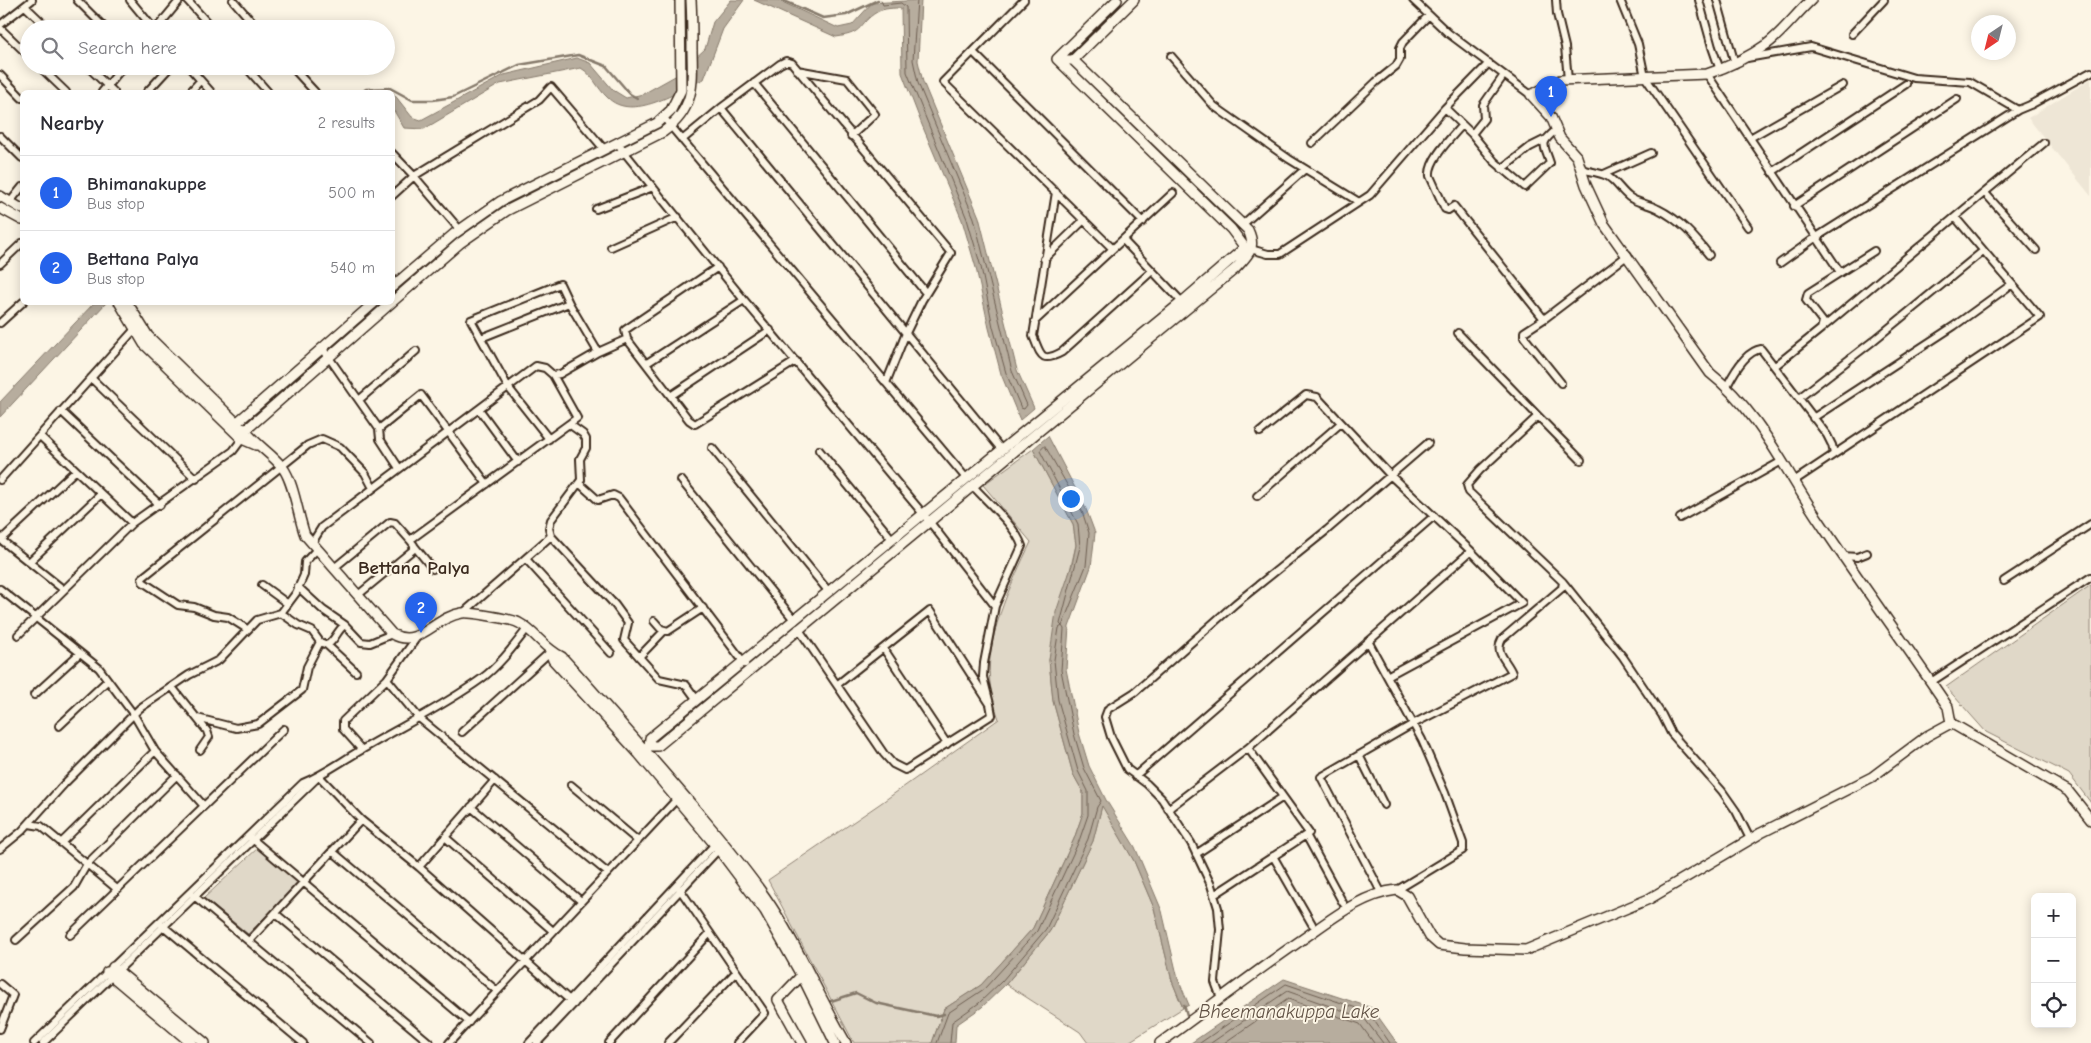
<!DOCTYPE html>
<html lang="en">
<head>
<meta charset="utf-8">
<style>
  body { margin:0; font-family:"Comic Neue",sans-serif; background:#f2f2f3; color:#2b2b33 }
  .controls { position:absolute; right:15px; bottom:15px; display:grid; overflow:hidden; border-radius:8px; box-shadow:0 2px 12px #0003 }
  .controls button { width:45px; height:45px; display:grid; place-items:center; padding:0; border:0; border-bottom:1px solid #e1e1e2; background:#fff; color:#2b2b33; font:25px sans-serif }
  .compass { position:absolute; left:1971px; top:15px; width:45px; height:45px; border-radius:50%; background:#fff; box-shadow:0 2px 12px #0003; rotate:215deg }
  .you { position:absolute; left:1070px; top:498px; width:18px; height:18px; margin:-12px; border:4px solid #fff; border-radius:50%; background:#1a73e8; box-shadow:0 0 0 8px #1a73e833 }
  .badge { display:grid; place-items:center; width:32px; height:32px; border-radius:50%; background:#2563eb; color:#fff; font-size:16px; font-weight:700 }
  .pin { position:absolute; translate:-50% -41px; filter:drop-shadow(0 1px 2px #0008) }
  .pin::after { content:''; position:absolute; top:26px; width:18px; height:15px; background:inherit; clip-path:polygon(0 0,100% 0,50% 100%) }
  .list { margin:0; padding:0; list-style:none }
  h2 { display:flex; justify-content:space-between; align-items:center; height:65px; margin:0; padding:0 20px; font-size:21px }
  h2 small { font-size:16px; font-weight:400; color:#7c7c81 }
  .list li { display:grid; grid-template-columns:32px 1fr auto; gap:15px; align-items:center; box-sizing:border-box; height:75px; padding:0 20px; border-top:1px solid #e1e1e2 }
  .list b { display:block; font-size:19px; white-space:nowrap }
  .list p { margin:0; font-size:16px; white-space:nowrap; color:#7c7c81 }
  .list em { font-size:16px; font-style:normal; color:#7c7c81 }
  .icon { flex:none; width:28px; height:28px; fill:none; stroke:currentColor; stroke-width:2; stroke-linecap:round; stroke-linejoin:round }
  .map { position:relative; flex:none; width:2091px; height:1043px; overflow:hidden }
  .search { position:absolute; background:#fff; box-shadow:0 2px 12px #0003; left:20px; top:20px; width:375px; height:55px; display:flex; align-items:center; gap:12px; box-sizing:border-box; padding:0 18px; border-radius:28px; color:#7c7c81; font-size:19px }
  .panel { position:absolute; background:#fff; box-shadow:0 2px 12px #0003; left:20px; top:90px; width:375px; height:215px; border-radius:8px }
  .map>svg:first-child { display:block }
</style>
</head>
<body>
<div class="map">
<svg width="2091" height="1043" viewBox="0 0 2091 1043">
  <rect width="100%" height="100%" fill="#fcf5e5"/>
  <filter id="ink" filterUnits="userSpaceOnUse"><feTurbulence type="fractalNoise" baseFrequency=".02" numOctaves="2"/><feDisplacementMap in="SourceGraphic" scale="10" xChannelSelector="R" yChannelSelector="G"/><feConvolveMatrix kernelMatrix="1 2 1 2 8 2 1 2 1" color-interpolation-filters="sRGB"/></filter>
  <g filter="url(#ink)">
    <path fill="#eee6d6" d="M2091,79V196L2028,118Z"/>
    <path fill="#e0d8c8" stroke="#8e8173" d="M1033,449L1073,524L1076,545L1049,660L1053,701L1073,774L1083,792V813L1074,839L1033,928L981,985L944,1009L932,1043H854L768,880L881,803L999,719C996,710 992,700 991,690C982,642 1011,584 1031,542L983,485Z
      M2091,585V803L2069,774L1986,732L1946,687Z
      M1102,805L1134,861L1154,908L1172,981L1183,1008L1127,1043H1088L1080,1032L1006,984L1050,931L1093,841Z
      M259,847L299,883L248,934L204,898Z"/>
    <path fill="#b7ad9e" stroke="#85796b" d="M731,0H744L723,29L704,79C678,91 632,123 607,97C597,88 593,75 581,68L500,84L424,129L404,128L393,109V93L412,117L421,120L504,75L577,58L590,63L613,90L626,98L643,94L677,75L705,49L713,22Z
      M754,0H778L838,28L852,25L872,3L921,0L918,61L923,82L979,217L1017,370L1034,408L1020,420L1001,374L989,328L976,268L962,220L922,125L902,73L901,8C894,8 884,8 877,12C857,24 866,33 836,37Z
      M94,303H106L0,417V402Z
      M1048,436L1086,509L1095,533L1091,567L1069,627L1066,669L1079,733L1089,766L1106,800L1135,847L1162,911L1178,979L1189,1005L1183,1008L1172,981L1154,908L1134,861L1102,806L1093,841L1050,931L1006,984L982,1007L956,1025L955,1043H932L944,1009L981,985L1033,928L1074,839L1083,813V792L1073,774L1053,701L1049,660L1056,612L1072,565L1076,545L1073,524L1033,449Z
      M1284,979L1372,1008L1397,1043H1191Z"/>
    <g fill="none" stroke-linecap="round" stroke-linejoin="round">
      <path stroke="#6d5e51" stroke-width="1" d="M881,0L883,5L901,3L906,7L907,72L967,219L981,267L993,327L1006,373L1021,408L1024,409L1027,405L1012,371L974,218L918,83L913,60L917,0
        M1045,446L1082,511L1089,533L1086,566L1062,626L1060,624L1080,547L1078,524L1040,451Z
        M937,1043L948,1013L984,989L1037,931L1079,841L1088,815V791L1078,771L1058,700L1054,660L1059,628L1062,626L1064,629L1061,670L1074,734L1084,768L1101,801L1097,807L1088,839L1046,929L1002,981L979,1003L952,1022L950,1043
        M1200,1043L1286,984L1368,1012L1390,1043
        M1211,1043L1287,991L1364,1018L1383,1043
        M1224,1043L1288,999L1360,1024L1374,1043"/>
      <path stroke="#85796b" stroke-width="2.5" d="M782,0L823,18L846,15L878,0
        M362,92L366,89L390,88L412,100H433L453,97L519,65L578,55L606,66L630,94L637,98
        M831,1001L856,993L876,1003L936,1016L944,1014
        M1184,1005L1187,1015"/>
      <g stroke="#3b2a1e" stroke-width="10">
        <path id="street" d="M77,0L106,29
          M130,0L154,29
          M187,0L213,29
          M233,0L258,29
          M1024,0L943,82L1113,249
          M1413,0L1448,33L1531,95
          M1556,0L1557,14L1565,47L1568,80
          M1620,0L1638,44L1645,77L1748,227
          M1699,0L1712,47L1720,70
          M1717,0L1735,64
          M25,6L49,29
          M0,25L32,0
          M0,28L29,56
          M156,29L180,0
          M1852,34L1884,0
          M973,52L1143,222
          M1171,56L1214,106L1289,159L1359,202
          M1747,58L1811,47L1914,78L1970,82L2018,110
          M39,66L66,92
          M87,66L114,92
          M188,66L211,92
          M245,66L268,92
          M291,66L315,92
          M797,70L847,79L875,114L851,136
          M1707,74L1840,272
          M0,75L22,98
          M754,83L926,293
          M102,92L124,66
          M147,92L171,66
          M190,92L200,81
          M721,108L780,64L786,61L792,63L951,253L922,300L906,333L886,383
          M1445,108L1472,134L1494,161L1525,187L1550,163C1544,144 1539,144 1556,130
          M664,118L966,478
          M1462,125C1452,137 1428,160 1430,176L1445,209L1448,210L1454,206L1544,319
          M1472,134L1484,119L1483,105L1504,75
          M0,136L22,158
          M1750,138L1843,85
          M682,140L721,108L1001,449
          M617,143L744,300L929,521L995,606L984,663L983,677L990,704
          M1312,143L1376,82L1396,66L1400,59V48L1403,42L1429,15
          M392,153L414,176L460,230
          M1502,169L1530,147L1544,140
          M1581,169C1588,171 1601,173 1607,176C1616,181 1621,191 1629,197C1637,203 1649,204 1658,209C1680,220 1694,236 1709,255
          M1772,172L1906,84
          M1604,174L1651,153
          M1056,192L1033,336C1041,354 1040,364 1062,352L1152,271
          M1985,193L2036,250
          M392,196L414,176L539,100L551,87L604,149
          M10,202L22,187
          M1794,206L1957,99
          M596,209L653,187
          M1955,217L2044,143
          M1242,225L1305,169
          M1123,240L1182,302
          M611,247L678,217
          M1247,248L1268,254H1280L1370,195L1445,108L1489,63
          M1044,259L1084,220
          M1780,263L1815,238L2018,110L2030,105L2091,72
          M0,264L22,243
          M1035,321L1173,193
          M0,323L23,302
          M1458,333L1538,416
          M481,338L569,303L598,352
          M627,339L689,420L695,424L796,361
          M323,349L379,429L380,439L399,468
          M647,363L744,300
          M1775,366L1821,329L1823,322L1806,300L1808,293L1874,251
          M91,378L196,479
          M1561,383L1524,337V332L1544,319L1628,255
          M1727,386C1733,374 1746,351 1761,349L1827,435L1832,445L1834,454
          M672,395L770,330
          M1799,398L1873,341L1983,251
          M359,400L416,351
          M479,409L518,462
          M61,411L160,505
          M1813,418L1954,326L2012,284
          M379,429L421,395L487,484
          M1260,432L1306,395L1317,397L1390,475L1471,551L1522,603L1387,676
          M40,436L132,523
          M549,439L508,387L471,320L560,284L569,303
          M712,448L829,592
          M819,450L892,539
          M0,480L135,329
          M681,480L795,621
          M1794,481L2040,317L1955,217L1821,329
          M579,483L598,500L613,495L619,498L745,664
          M972,485C987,502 1015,525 1022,546L995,606
          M1257,496L1341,423
          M1680,518L1782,461
          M551,536L615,605L628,623L624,640L659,679L686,685L697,700
          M0,539L64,590
          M1,540L76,470
          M312,543L322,527L536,366L545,368L553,375L560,374L598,352L627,339L625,330L718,267
          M415,547L433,569
          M1843,556L1857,557L1867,553
          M526,559L611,653
          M29,562L101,494
          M334,568L390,522L395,523L410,540
          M2004,581L2091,524
          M1563,582L1623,657L1662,715L1671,733L1722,791L1736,811L1750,839
          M262,585L288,604
          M298,587L323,610L345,625
          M0,589L99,668L134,715L155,751L204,806
          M358,595L414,549V545L410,540L577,418L553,375
          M281,613L298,625L312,631L320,642L327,645C335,641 337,630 345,625L361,642L370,643L392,634
          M463,613L551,536L549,528L551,520L581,480L580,459L586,448V439L583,434L569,424
          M654,621L661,629L668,631L703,608
          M798,628L884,754L893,764L905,770L992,715L990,704L930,611L838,684
          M247,629L228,617L214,615L194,607L178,605L143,582L142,578L308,445L322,439L340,447L365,473L373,488
          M18,635L132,523L233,451L242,439
          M1368,641L1422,740L1445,793L1463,843V850L1397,890
          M327,645L356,672
          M884,649L947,744
          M639,657L664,631
          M387,679L419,718L608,873
          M1931,682L2091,577
          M172,687L207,731L209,737L200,750
          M34,695L80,653
          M197,718L236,728L258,724L302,690L307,667L320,642
          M59,726L108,680
          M462,732L550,652
          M361,749L343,729V721L387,679L417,637
          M1359,755L1384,805
          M319,776L361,820L419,867L574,1004
          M1135,776L1434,516
          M571,785L638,841
          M471,807L581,901
          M1168,809L1248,748L1471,551
          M29,824L41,826L117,889
          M1306,835L1343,903
          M250,837L469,1022
          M445,837L553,931
          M61,843L155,751
          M0,849L22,831L65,783L140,708L189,675L219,660L257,620L281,613L296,593L304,575L305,562L317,549
          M332,851L497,991
          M1196,854L1283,797
          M1273,856L1312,924
          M419,867L495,780
          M679,888L765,1013L737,1043
          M1381,892L1321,777L1413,724L1512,673C1507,660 1494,653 1502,639L1562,588L1563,582L1469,492L1467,485L1480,470L1538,416L1581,460
          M193,895L371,1043
          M1214,895L1309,833L1248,748
          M275,913L430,1043
          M162,925L303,1043
          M70,935L284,729
          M16,940L74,887L87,864L177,775
          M249,941L361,820
          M0,984L13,995L0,1029
          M1221,998L1215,982L1220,930L1218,908L1211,885L1191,843L1162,799L1147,784L1127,769L1111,737L1105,717L1108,709L1135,692L1236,603L1327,530L1428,443
          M34,1043L303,783C325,774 343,760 363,749C402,726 444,706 481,679C499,666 513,647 527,629
          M43,1043L316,779
          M449,1043L676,800
          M529,1043L715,844
          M537,1043L719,849
          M609,1043L710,933
          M668,1043L736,972"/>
      </g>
      <g stroke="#3b2a1e" stroke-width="12">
        <path id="secondary" d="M1811,0C1796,14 1783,32 1767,44C1749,57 1728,67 1707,74L1560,80L1531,95L1551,117L1560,138L1577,157L1586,185L1604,224L1710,373C1760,412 1785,471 1820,522C1862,585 1906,645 1948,707L1951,723
          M1057,59L1117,0
          M1073,60L1134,0
          M0,196L22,209
          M0,208L22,220
          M392,287L454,234L501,201L657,123L671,110L681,90L680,0
          M119,302L144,344L242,439L256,445
          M127,302L148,336L247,433C258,446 273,455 283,468C294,483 298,516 305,535L392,634C419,649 434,617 462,613C470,612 512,619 519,623C536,632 543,648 562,657C606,705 649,755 692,805C717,835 743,865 765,897C797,943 818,995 846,1043
          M392,302L460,243L506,211L663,132C694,110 693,86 692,51C692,34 692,17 691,0
          M233,426L375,302
          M239,436L392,302
          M550,652L553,660L639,754L716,846L765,911L805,982L835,1043
          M649,746L650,738L1182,302L1242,250L1243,245L1231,229L1057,59
          M639,754L649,746H658L1235,269C1248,255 1257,249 1248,230L1073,60L1057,59
          M113,967L205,1043
          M107,972L191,1043
          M801,976L778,1000L802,1043
          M1160,1043C1207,1009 1252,974 1300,941C1329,921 1361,894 1397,890L1407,896L1430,937L1439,945L1465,948L1526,950L1649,899L1761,833L1872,777L1927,736L1951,723L2068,791L2091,820"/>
      </g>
      <use href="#street" stroke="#fcf5e5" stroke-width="6"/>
      <use href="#secondary" stroke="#fcf5e5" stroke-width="9"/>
    </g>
  </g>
  <g text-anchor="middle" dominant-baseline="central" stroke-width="4" stroke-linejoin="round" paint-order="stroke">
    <g font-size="19" font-weight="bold" fill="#3b2a1e" stroke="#fcf5e5">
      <text x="414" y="568">Bettana Palya</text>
    </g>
    <g font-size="19" font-style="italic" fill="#605144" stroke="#fcf5e5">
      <text x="1289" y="1012">Bheemanakuppa Lake</text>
    </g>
  </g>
</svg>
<div class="controls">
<button>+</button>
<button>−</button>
<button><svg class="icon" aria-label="locate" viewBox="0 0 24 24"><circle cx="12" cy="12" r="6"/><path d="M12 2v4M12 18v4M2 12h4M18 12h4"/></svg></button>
</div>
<svg class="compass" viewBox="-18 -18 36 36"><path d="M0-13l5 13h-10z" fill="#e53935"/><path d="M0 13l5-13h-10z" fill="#7c7c81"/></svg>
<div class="you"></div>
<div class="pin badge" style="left:1551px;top:117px">1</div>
<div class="pin badge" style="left:421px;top:633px">2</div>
<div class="search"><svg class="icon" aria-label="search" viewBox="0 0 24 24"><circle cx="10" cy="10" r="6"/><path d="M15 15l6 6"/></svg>Search here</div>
<section class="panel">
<h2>Nearby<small>2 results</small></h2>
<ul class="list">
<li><span class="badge">1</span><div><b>Bhimanakuppe</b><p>Bus stop</p></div><em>500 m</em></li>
<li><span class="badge">2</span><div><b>Bettana Palya</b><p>Bus stop</p></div><em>540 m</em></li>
</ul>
</section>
</div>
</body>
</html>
